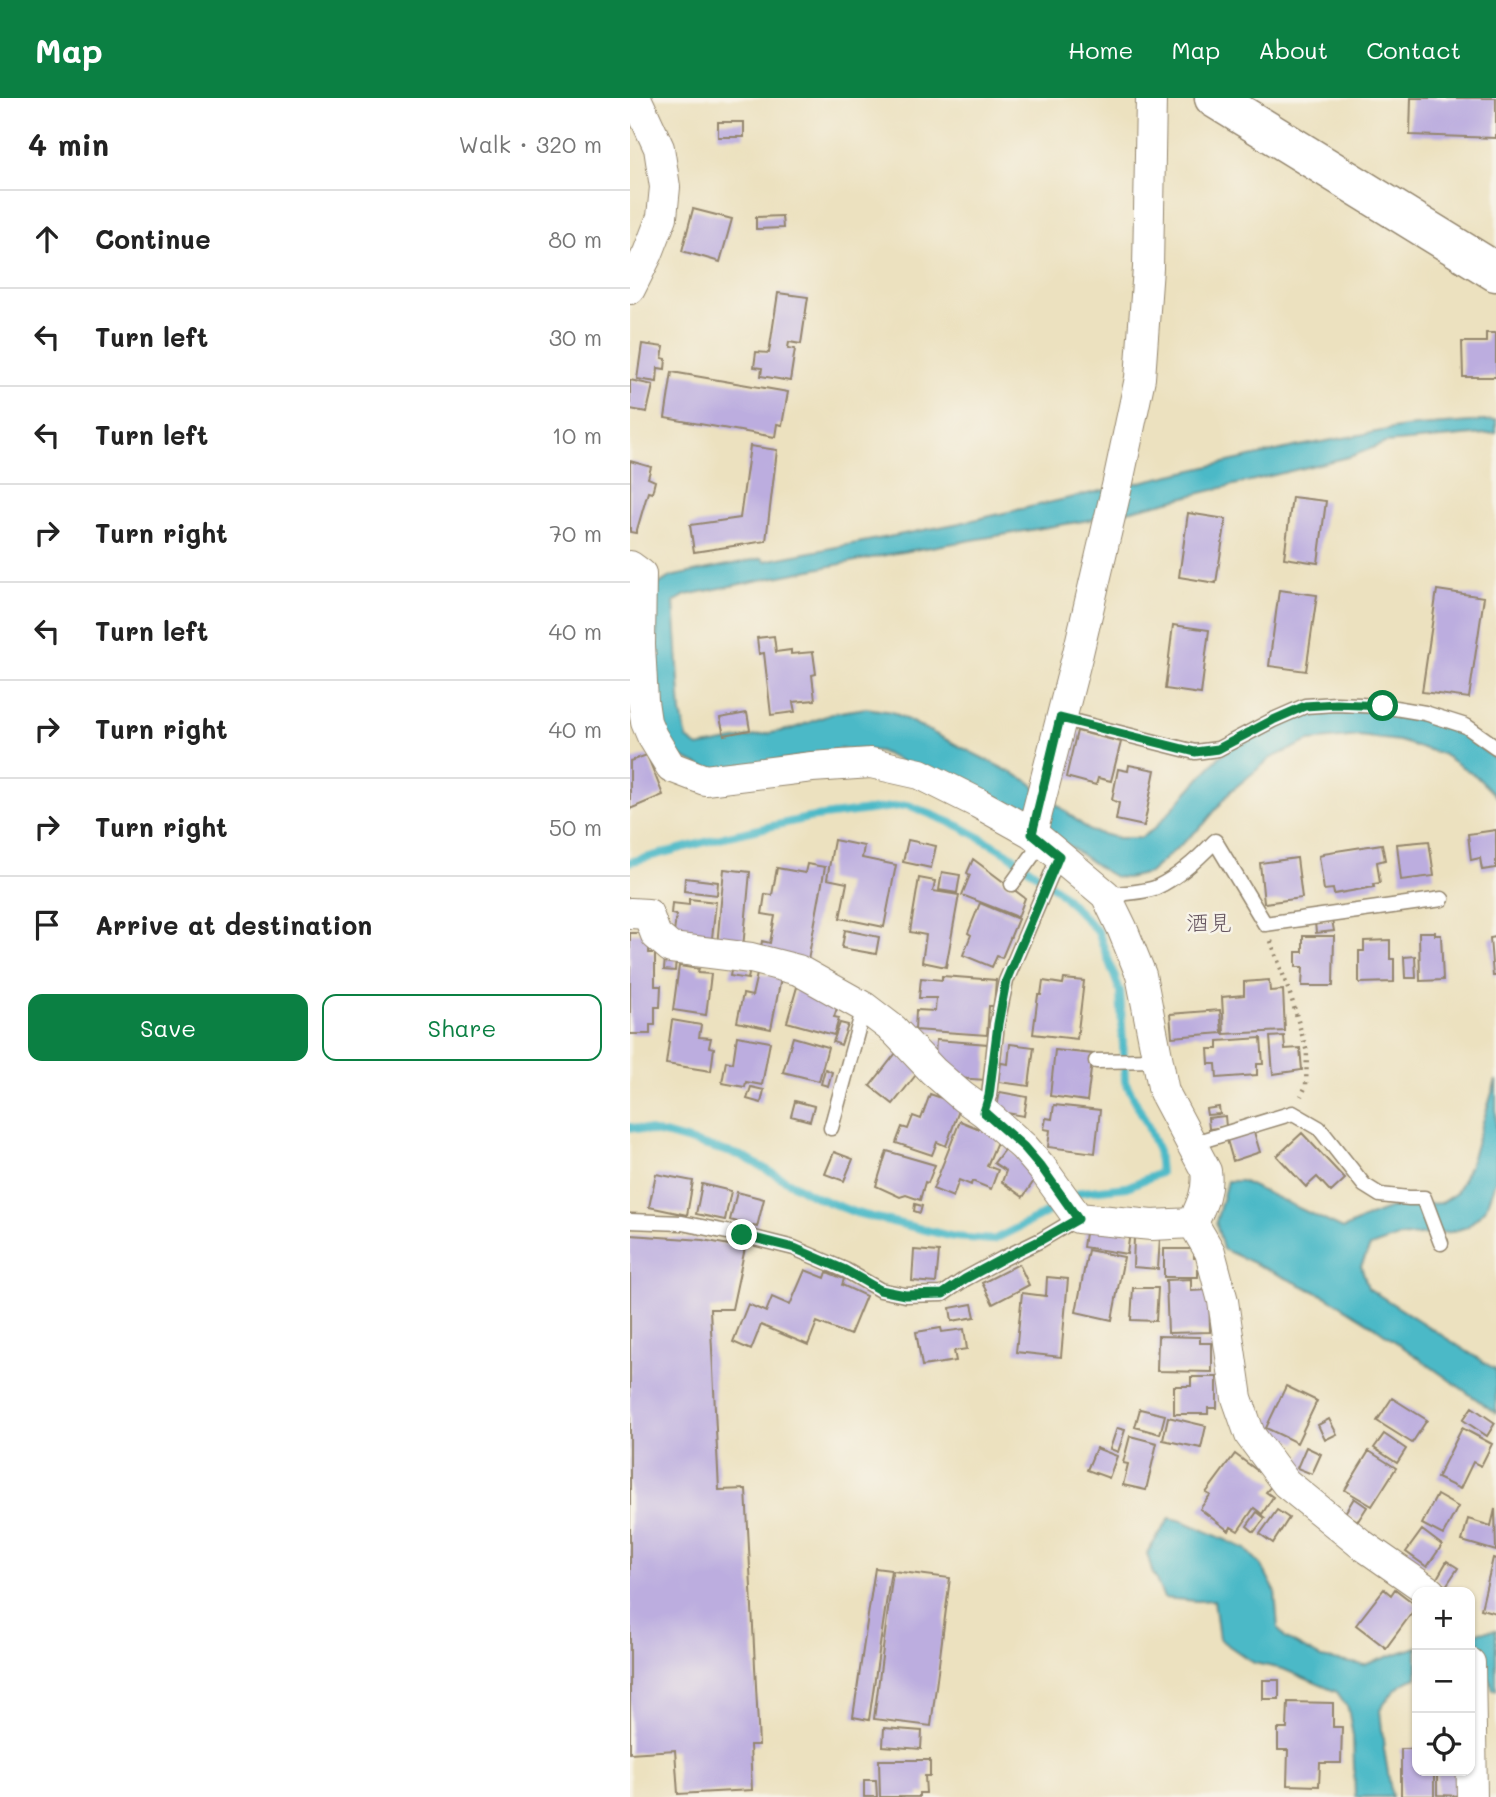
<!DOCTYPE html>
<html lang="en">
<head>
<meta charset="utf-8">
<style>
  body { margin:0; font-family:Mali,"Klee One",sans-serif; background:#f2f2f2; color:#222 }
  .controls { position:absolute; right:21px; bottom:21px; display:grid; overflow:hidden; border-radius:14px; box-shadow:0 2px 5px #0004 }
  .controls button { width:63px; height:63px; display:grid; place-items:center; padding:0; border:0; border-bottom:2px solid #e0e0e0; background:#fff; color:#222; font:35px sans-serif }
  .stop { position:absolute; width:21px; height:21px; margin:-16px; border:5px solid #0b8043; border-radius:50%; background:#fff }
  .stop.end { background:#0b8043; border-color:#fff; box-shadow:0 2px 7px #0008 }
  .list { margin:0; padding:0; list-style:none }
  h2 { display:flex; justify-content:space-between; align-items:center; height:91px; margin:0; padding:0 28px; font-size:30px }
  h2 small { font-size:23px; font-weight:400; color:#767676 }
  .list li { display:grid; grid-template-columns:46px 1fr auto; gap:21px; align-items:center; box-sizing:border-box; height:98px; padding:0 28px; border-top:2px solid #e0e0e0 }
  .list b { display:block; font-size:26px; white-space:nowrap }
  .list em { font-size:23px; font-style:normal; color:#767676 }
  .actions { display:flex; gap:14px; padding:21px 28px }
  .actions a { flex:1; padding:16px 0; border:2px solid #0b8043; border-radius:14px; text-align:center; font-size:24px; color:#0b8043 }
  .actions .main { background:#0b8043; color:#fff }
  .icon { flex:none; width:38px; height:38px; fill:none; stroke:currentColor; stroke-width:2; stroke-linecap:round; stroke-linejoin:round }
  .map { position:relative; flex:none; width:866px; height:1699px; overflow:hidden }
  header { display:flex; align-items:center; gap:42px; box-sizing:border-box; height:98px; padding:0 35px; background:#0b8043; color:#fff }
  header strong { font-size:33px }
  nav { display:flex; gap:38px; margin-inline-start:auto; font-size:24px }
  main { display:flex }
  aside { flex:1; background:#fff }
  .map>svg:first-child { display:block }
</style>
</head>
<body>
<header>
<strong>Map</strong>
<nav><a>Home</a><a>Map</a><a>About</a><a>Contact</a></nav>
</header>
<main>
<aside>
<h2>4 min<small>Walk · 320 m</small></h2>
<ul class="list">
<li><svg class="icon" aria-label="ahead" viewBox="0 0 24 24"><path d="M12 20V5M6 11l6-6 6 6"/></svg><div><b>Continue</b></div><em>80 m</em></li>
<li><svg class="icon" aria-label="left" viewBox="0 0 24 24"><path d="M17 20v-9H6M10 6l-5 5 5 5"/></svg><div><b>Turn left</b></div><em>30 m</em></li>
<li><svg class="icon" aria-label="left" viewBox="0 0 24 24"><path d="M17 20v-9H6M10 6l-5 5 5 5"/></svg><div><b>Turn left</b></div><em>10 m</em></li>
<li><svg class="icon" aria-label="right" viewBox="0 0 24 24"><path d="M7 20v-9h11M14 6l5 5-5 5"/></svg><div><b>Turn right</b></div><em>70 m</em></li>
<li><svg class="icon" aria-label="left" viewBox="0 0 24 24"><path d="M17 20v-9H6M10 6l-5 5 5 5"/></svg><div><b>Turn left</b></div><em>40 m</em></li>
<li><svg class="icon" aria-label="right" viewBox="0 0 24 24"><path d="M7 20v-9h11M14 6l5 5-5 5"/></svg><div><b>Turn right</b></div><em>40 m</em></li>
<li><svg class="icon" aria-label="right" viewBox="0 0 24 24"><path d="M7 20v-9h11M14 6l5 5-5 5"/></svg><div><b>Turn right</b></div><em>50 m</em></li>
<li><svg class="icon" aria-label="arrive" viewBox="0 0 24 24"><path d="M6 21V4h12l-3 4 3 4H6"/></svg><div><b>Arrive at destination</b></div></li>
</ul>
<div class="actions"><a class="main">Save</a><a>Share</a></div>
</aside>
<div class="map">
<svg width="866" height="1699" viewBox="0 0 866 1699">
  <rect width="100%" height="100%" fill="#f7f3e8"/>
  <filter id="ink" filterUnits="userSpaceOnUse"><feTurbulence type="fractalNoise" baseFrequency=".0143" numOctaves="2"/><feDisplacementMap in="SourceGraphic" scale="14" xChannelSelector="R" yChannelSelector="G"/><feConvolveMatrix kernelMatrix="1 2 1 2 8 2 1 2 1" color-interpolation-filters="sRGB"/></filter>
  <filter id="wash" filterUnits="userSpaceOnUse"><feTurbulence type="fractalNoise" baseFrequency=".00686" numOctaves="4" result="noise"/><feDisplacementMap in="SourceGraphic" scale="28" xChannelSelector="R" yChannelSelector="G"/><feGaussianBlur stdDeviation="1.57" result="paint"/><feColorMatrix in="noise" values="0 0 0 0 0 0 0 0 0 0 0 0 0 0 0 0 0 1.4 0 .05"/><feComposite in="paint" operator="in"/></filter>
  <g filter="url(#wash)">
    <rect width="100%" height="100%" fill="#ece1bf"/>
    <path fill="#4cb9c7" stroke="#447272" stroke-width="2" d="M866,322V335L755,345L722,358L465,421L266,455L56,497L44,504L51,615L57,641L68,649L162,631L204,615L236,610L262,614L398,683L460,733L488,740H510L524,731L590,658L606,646L666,618L686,614L730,612L806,624L831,635L866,662V698L846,678L812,656L769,643L729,638L679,643L641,660L601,693L574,726L519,775L497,780L485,779L471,771L417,732L249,653L210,651L161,661L83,673L46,657L22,623L21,491L40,479L132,460L135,463L330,425L664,349L774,329Z
      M866,982V1081L855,1112L837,1129L821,1134L768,1139L740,1149L731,1168L738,1190L866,1272V1315L742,1227L699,1200L593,1151L586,1124L597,1083H611L713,1131L742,1117L764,1109L811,1105L826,1095L839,1069Z
      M540,1420L553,1423L616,1451L632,1468L645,1493L648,1530L655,1540L691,1560L734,1567L787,1549V1580C769,1584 760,1597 750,1612L754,1651L762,1699H725L723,1638L718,1610L707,1594L653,1571L624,1565L589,1541L584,1502L567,1503L534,1500L522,1473L517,1455Z
      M866,1532V1592H863L860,1583L854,1574L840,1571V1535Z"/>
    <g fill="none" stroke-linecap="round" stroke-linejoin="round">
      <path stroke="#4cb9c7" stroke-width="8" d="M0,764L94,739L178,720L278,707L329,728L376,754L427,791L468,834L490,893L495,983L517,1026L528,1053L530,1075L497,1089L451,1094L407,1120L363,1142L324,1139L226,1115L186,1099L112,1058L38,1037L0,1029"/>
    </g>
    <g id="blocks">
      <path fill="#bcaddf" d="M781,0H866V40L780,37Z
        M88,24H114V39H88Z
        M63,111L102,121L90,164L52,153Z
        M152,118L153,130L126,131V119Z
        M148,195L178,199L171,246L159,244L158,250L165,251L160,283L131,278L132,270L124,269L126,254L139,255Z
        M856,235H866V279H833L832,244H856Z
        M12,246L34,249L32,260L36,261L35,271L28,270L27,284L7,281Z
        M42,274L158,294L152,327L147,326L145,339L35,320Z
        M0,282L23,287L17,314L0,311Z
        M120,348L147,352L136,443L64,454L60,427L110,420Z
        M0,363L21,369L18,380L25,383L22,395L18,394L6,435L0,434Z
        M662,399L696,403L688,465L654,460Z
        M558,415L596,421L586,485L549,479Z
        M649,492L687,497L676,573L639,568Z
        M807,492L854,499L839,600L792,594Z
        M543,527L579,532L571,596L535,591Z
        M144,538L146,554L161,552V556L183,554L186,576L182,577L185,602L163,604L165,614L141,617L134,555L129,556L127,540Z
        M117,615L120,632L94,637L90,620Z
        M447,633L491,644L481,683L468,680L466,687L436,679Z
        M17,657L33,697L0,711V663Z
        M499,667L525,672L514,728L486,722L489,705L482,702L488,671L498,673Z
        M866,732V770L852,772L850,760L841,762L838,736Z
        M204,742L234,748L232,760L266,767L254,829L210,820L217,785L197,781Z
        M278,742L306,748L301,770L273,764Z
        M799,743L804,778L771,782L767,746Z
        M752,746L755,762L747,764L750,785L743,786L744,789L704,796L703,791L694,792L689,758L693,757V755Z
        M667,760L672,800L634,805L630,765Z
        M343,761L395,800L388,819L332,797L340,777L337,775Z
        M177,766L195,769L178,862L130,854L132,843L140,845L145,818L132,816L135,796L142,797L147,770L175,775Z
        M94,771L120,774L113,850L87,848Z
        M312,774L330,777L327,795L309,792Z
        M55,780L88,784L87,797L54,793Z
        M289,780L305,783L303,793L329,797L316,869L292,864L296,837L280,834Z
        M59,801L86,804L82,840L44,836L46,817L41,816L42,805L59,807Z
        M350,805L388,821L372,860L367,858L362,869L333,857L341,837L338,835Z
        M702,822L704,833L686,835L685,824Z
        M215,832L249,839L246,856L212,850Z
        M789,834H805V837H811L813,882L790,883Z
        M0,835H19V855H25V888H31L30,909H25V927H20V936H0Z
        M673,838H704L703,888H672L673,869H666V854H673Z
        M866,839V878H863L860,840Z
        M760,842V861H764V884L729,885V853H734V843Z
        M785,858L786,880H775L774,859Z
        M35,859L46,860L45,873L34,872Z
        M49,868L69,871L68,875L81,876L76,917L43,912Z
        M102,868L120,871L118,881L100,878Z
        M127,876L151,880L141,931L107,924L113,896L122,898Z
        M312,878L366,882L364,908H359L357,937L285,932L286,912L305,913L306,900H289L291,880L312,882Z
        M434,881L454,883L447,941L403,936L408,897H411L413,883L433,886Z
        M639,882L640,893L653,892L655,933L594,936L592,899L614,897V884Z
        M167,889L185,894L209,904L204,919L209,920L204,937L157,924Z
        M590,912L592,935L542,939L540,916Z
        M42,922L71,927L69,939L81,940L79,949L84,950L81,973L36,966Z
        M210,925L218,927L211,947L203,944Z
        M107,938L140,944L132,987L116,984L115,989L92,985L96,963L103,965Z
        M654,938L655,951L670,950L672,972L643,976L640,939Z
        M163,939L198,949L189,983L153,974Z
        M631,940L633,966H627V977L587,980L586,966H579L578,951H588V943Z
        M306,942L358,946L356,982L327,980L305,959Z
        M380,946L404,949L399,988L368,984L371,965L378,966Z
        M425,952L463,956L457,1003L420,998Z
        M266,955L289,973L263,1006L240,988Z
        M195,971L202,974L198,988L191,986Z
        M121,989L134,992L131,1005L117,1001Z
        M370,994L397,999L394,1018L366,1013Z
        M300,996L331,1007L316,1048L307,1044L302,1057L266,1045L272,1029L278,1031L283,1018L291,1021Z
        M165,1003L184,1008L180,1023L161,1018Z
        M424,1007L470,1012L465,1055L418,1049L420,1032L414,1031L416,1020L422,1021Z
        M589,1009L590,1016L577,1017L576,1011Z
        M595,1018L596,1029L579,1031L578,1020Z
        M330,1023L369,1039L357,1068L368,1072L361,1091L342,1083L341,1087L329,1082L323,1099L303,1091Z
        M624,1034L630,1054L603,1063L597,1042Z
        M672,1035L715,1081L701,1094L687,1079L676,1089L647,1058Z
        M376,1049L408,1077L393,1099L372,1084L376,1073L364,1065Z
        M257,1053L305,1067L298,1085L295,1084L290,1102L276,1097L270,1099L246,1088Z
        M204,1054L223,1061L214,1083L195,1076Z
        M26,1076L63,1083L57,1117L19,1109Z
        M72,1086L101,1093L95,1122L66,1116Z
        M107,1094L134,1101L127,1129L100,1122Z
        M285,1106L292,1108L290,1115L284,1113Z
        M456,1128L500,1134L497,1156L453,1149Z
        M0,1137L73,1142L115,1150L102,1211H80L89,1392L116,1391L129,1647H120L122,1692L48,1696L45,1652L0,1655Z
        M504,1139L530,1140L528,1171L503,1169Z
        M534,1151H564V1160H568V1179H534Z
        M284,1152L309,1154L306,1185L282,1183Z
        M458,1152L494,1159L482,1222L446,1214Z
        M389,1166L399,1187L363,1206L352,1185Z
        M175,1172L195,1180L197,1174L214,1181L212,1187L236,1198L220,1237L187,1224L178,1247L131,1227L121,1252L103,1244L118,1206L136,1214L142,1199L160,1207Z
        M417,1179L438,1181L431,1259L386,1254L392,1195L416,1198Z
        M561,1181V1193L579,1192L580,1234L538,1235L536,1182Z
        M503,1190H528L526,1223L501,1222Z
        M342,1206L345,1219L322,1223L320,1210Z
        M311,1230L312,1234L334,1231L337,1251L324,1253L326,1263L292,1268L286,1234Z
        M528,1238L570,1239V1245H582V1274L527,1273Z
        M561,1279H587V1310H578V1316H544V1288H561Z
        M656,1288L687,1303L667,1345L636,1330Z
        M762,1300L797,1322L782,1345L747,1323Z
        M842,1309L865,1325L857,1338L833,1322Z
        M510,1311L535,1317L530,1336L505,1329Z
        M538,1319L576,1328L571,1350L533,1342Z
        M699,1321L707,1336L695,1342L688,1327Z
        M487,1330L495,1332L488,1354L480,1351Z
        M832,1330L862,1346L851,1368L843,1364L830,1391L807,1380Z
        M754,1336L776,1351L767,1365L744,1350Z
        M500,1338L527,1345L516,1392L493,1387L498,1366L493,1365Z
        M676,1349L691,1356L682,1376L667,1370Z
        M466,1350L487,1358L479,1380L457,1372Z
        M739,1353L766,1370L742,1408L715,1392Z
        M605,1356L644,1385L636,1394L643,1399L632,1416L624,1410L608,1433L601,1429L599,1433L570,1411L580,1397L576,1395Z
        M807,1397L828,1409L813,1437L792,1426Z
        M724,1400L737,1409L728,1423L715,1415Z
        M865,1411L866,1453L832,1443L838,1421L861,1428Z
        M647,1412L659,1420L643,1445L630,1436Z
        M627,1414L635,1420L624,1434L617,1428Z
        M792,1432L812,1447L797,1469L776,1454Z
        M863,1460L866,1461V1515L851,1511Z
        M817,1463L828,1470L816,1488L806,1482Z
        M245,1470L261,1472L239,1622L223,1619Z
        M263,1473L320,1480L301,1628L244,1621Z
        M754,1491L761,1497L765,1491L787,1508L756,1550L726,1527Z
        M633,1582H649V1601H633Z
        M658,1604L703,1605V1629H712L711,1665H690L689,1688L657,1687L658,1652H648V1631H657Z
        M254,1630L292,1633L291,1651L253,1648Z
        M771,1651H787V1673H804V1698H771Z
        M249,1662H300V1678H295L296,1695H289V1699H250Z
        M807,1673H835L834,1698L807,1697Z
        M234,1682H246L247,1699H234Z"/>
    </g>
  </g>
  <g filter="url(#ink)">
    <use href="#blocks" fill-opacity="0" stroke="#94866e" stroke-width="2"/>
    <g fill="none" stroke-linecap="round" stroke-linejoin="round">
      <g stroke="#94866e" stroke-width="17">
        <path id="lane" d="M430,620L565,654L588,651L643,622L675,608L706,606L753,608L795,615L836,628L866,649
          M382,786L412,744
          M476,797C490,795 514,795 527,789C548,779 569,760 585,743L635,826L812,801
          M466,963L527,962
          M354,1014L359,998L367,926L376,883L429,758
          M201,1030L234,909
          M561,1046L663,1015L689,1030L734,1087L750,1097L779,1100H794L811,1145
          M0,1123L52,1125L112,1137L164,1150L215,1172L250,1192L275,1197L313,1196L335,1181L372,1161L411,1142L448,1120"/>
      </g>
      <g stroke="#94866e" stroke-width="32">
        <path id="street" d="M0,191L18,155L32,119L35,89L29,50L6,0
          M0,468L11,476L10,547L13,603L16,624L22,638L41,669L75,682L182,669L241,665L290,676L348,705L402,735L476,797L492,830L511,877L534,994L576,1073C579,1092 571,1108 563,1125
          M402,735L448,555L488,384L510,280L518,170L521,0
          M0,815L18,816L26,837L41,850L121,860L168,872L234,909L264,932L303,973L333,999L354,1014L394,1049L412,1070L448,1120L522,1127L563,1125
          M563,1125L580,1154L593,1203L607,1300L620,1337L656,1385L731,1446L800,1494
          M840,1565L842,1699"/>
      </g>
      <g stroke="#94866e" stroke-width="41">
        <path id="secondary" d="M584,0L866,174"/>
      </g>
      <path stroke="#94866e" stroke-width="4.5" stroke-dasharray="2 5" stroke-linecap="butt" d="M641,843L662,902L677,954L676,988L671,998"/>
      <use href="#lane" stroke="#fff" stroke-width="14"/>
      <use href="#street" stroke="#fff" stroke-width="30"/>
      <use href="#secondary" stroke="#fff" stroke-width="38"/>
    </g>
  </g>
  <g fill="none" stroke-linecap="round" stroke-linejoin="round" filter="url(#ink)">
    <path stroke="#0b8043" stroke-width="9" d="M112,1137L164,1150L215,1172L250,1192L275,1197L313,1196L335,1181L372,1161L411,1142L448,1121L412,1070L394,1049L354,1014L359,998L368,926L376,883L429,758L402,736L430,620L565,654L588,651L643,622L675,608L706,606L753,608"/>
  </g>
  <g text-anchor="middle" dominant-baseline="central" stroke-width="5" stroke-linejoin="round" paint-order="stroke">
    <g font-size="23" fill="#685862" stroke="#f7f3e8">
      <text x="579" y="824">酒見</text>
    </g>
  </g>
</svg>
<div class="controls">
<button>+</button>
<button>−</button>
<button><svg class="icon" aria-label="locate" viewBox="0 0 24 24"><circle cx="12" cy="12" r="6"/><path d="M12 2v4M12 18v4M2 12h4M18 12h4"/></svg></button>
</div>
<div class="stop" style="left:753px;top:608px"></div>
<div class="stop end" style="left:112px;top:1137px"></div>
</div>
</main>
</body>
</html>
